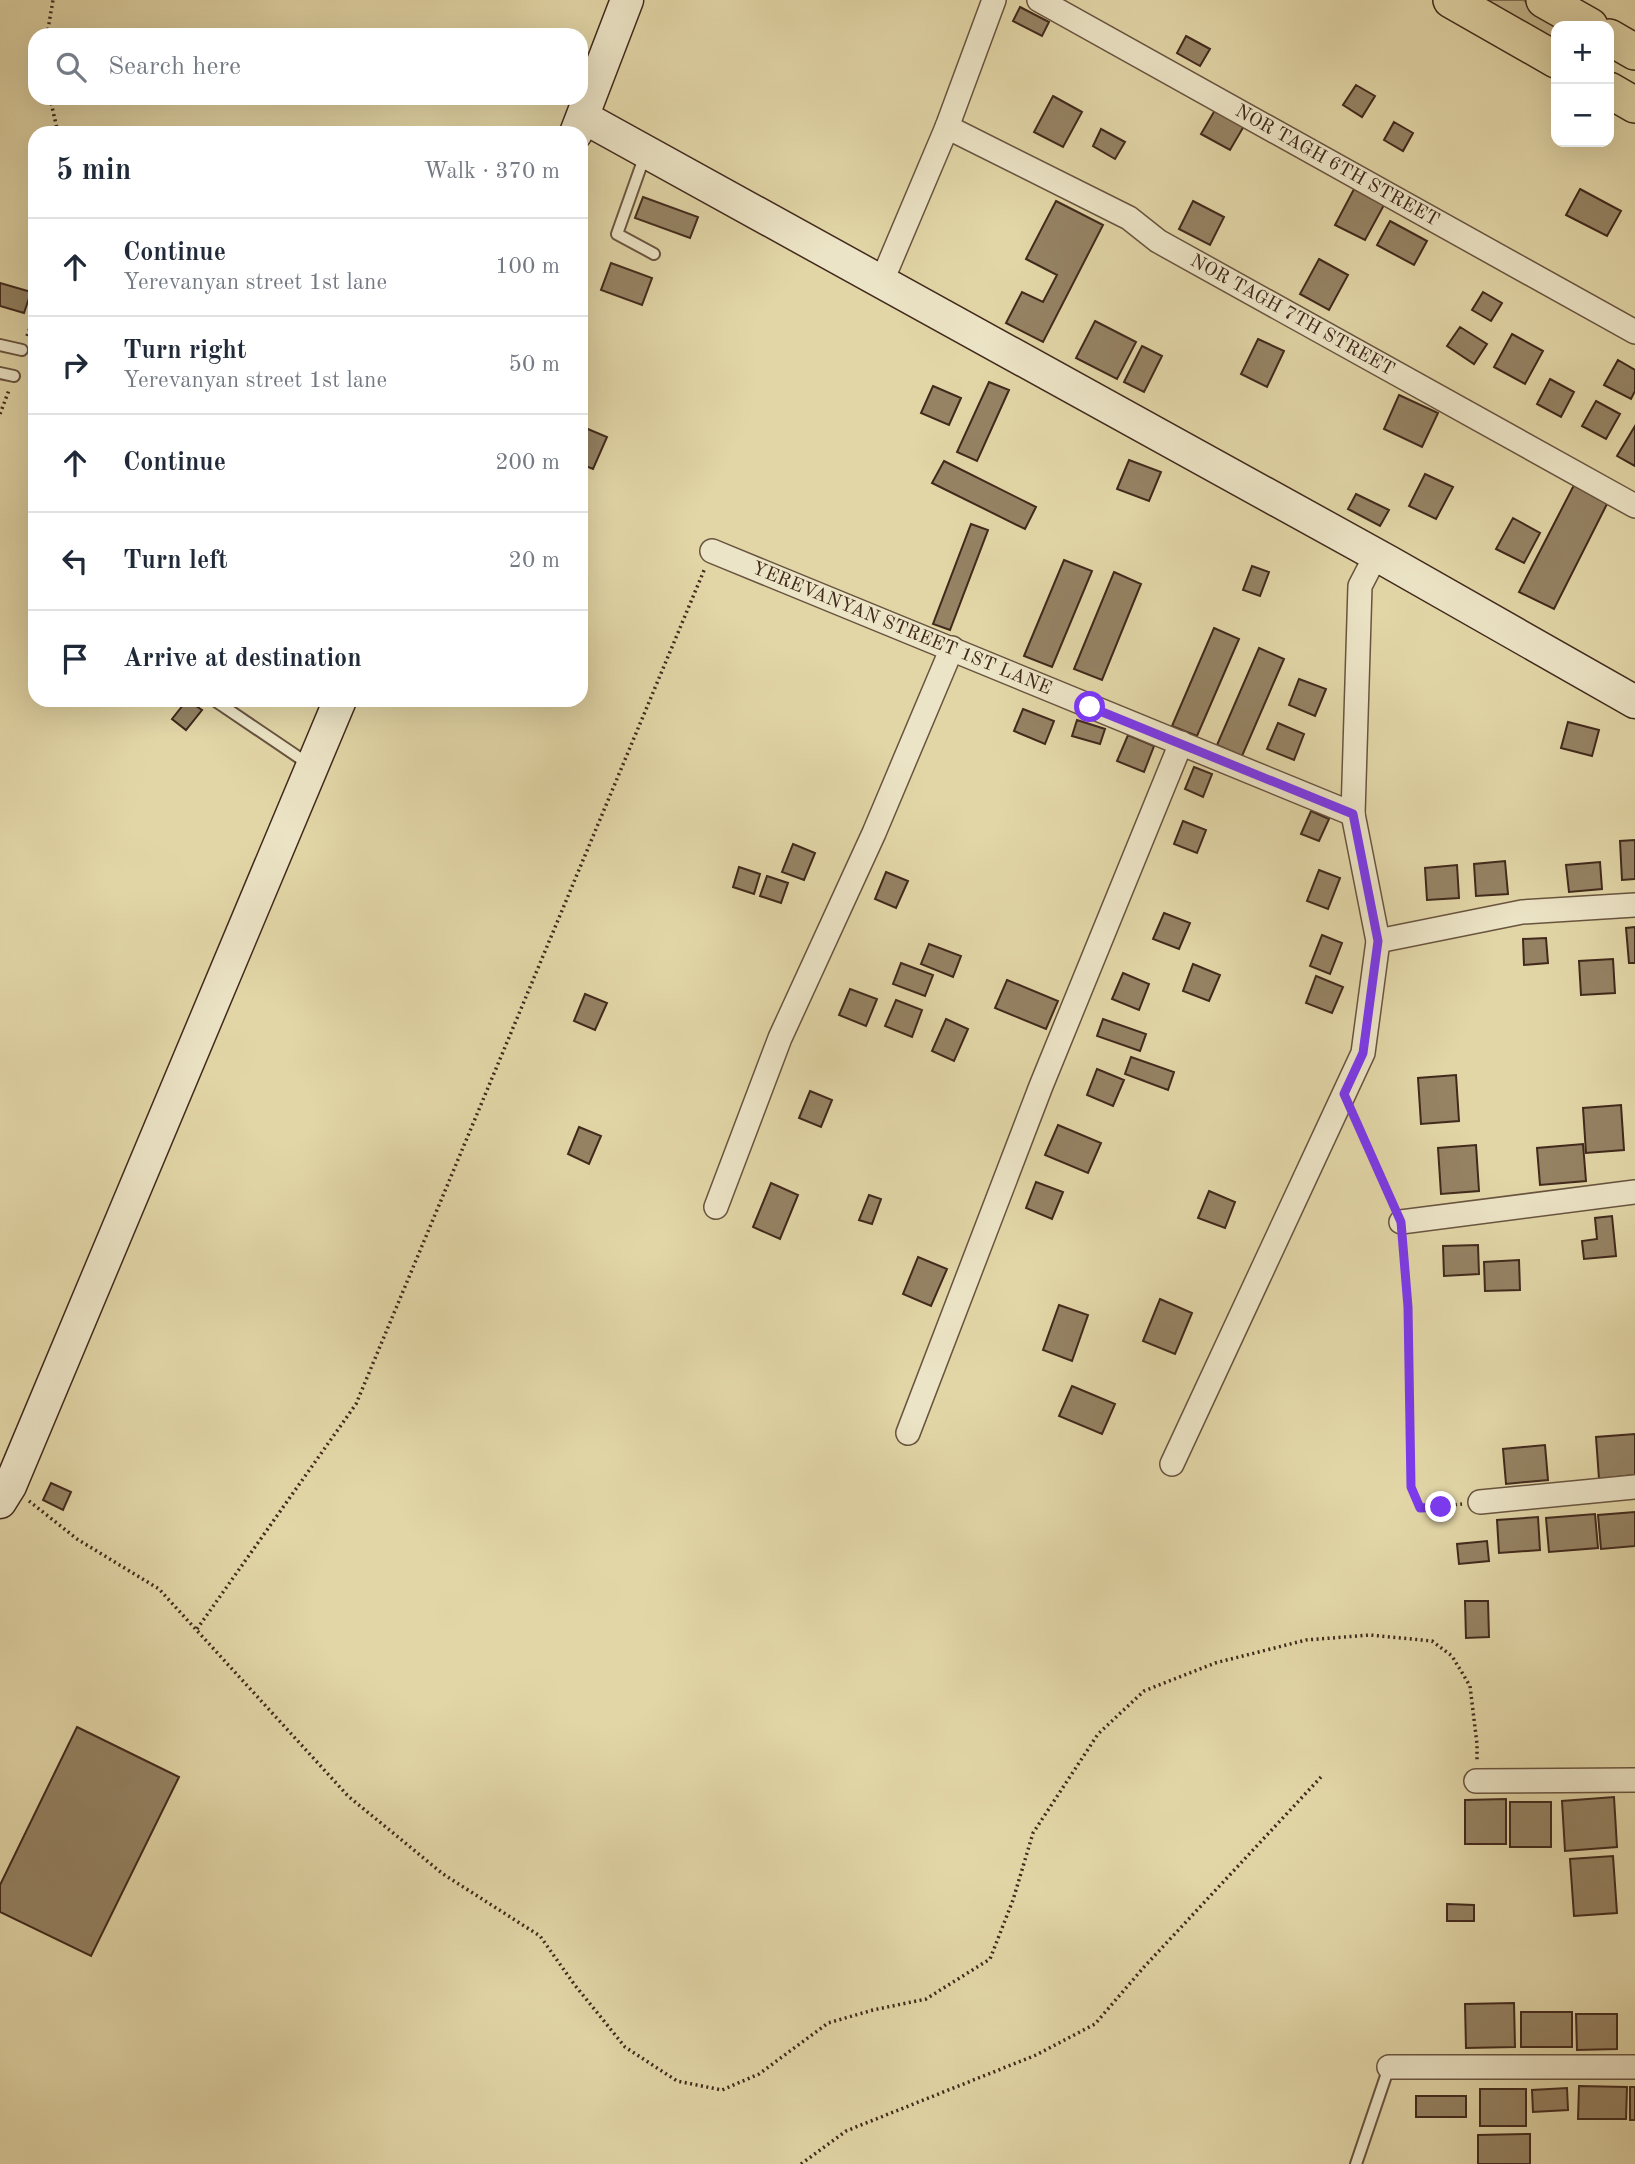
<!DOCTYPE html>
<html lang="en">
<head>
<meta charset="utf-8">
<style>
  body { margin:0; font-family:"Old Standard TT",serif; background:#f2f2f3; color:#1f2937 }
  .controls { position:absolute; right:21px; top:21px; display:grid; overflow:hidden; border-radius:14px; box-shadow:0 7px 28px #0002 }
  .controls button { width:63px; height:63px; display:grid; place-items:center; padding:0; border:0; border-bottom:2px solid #e0e1e3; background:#fff; color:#1f2937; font:35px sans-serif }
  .stop { position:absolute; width:21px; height:21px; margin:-16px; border:5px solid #7c3aed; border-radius:50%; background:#fff }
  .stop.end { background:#7c3aed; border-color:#fff; box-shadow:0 2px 7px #0008 }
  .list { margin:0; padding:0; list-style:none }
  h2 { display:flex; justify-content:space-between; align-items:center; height:91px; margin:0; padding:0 28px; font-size:30px }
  h2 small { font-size:23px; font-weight:400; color:#747a83 }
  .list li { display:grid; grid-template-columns:46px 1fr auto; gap:21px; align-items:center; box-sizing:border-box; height:98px; padding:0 28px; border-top:2px solid #e0e1e3 }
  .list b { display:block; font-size:26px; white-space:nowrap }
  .list p { margin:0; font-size:23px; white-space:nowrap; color:#747a83 }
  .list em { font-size:23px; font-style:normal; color:#747a83 }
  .icon { flex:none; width:38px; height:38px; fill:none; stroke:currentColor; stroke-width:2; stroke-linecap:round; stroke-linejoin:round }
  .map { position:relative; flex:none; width:1635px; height:2164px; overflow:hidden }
  .search { position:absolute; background:#fff; box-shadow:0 7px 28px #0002; left:28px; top:28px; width:560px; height:77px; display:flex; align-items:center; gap:18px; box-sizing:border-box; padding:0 24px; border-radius:21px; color:#747a83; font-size:26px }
  .panel { position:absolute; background:#fff; box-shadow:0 7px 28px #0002; left:28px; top:126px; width:560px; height:581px; border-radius:21px }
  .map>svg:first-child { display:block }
</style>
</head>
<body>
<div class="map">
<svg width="1635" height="2164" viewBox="0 0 1635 2164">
  <rect width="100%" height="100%" fill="#e2d6a7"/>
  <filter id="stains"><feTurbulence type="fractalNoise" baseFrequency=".00286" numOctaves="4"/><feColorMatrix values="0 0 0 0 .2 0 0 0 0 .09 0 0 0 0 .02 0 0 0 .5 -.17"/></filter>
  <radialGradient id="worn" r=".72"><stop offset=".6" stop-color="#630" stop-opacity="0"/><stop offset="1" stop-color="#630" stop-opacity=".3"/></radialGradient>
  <path fill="#c7b98f" stroke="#847156" stroke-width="2" d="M1475,0H1523L1568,26H1556V47Z"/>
  <path fill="#958364" stroke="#41291c" stroke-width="2" d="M1020,7L1049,22L1042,36L1013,21Z
    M1186,36L1210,49L1200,66L1177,53Z
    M1356,85L1375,96L1362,117L1343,105Z
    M1053,96L1082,112L1063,147L1034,132Z
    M1215,110L1244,126L1230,150L1201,134Z
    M1394,122L1413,133L1403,151L1384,140Z
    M1101,129L1125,142L1115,159L1093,146Z
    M1354,189L1384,205L1365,240L1335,225Z
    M1580,189L1621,211L1607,236L1566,215Z
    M643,197L698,217L690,238L635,218Z
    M1056,201L1103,225L1043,342L1006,323L1022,292L1043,302L1057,275L1026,259Z
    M1193,201L1224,217L1210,245L1179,229Z
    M1390,221L1427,241L1414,265L1377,245Z
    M1319,259L1348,275L1329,310L1300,294Z
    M611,263L652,278L642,305L601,290Z
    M0,283L31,292L24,313L0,306Z
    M1483,292L1502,303L1491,321L1472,310Z
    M1095,321L1136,342L1117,379L1076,358Z
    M1460,327L1487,344L1474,364L1447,346Z
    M1512,334L1543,351L1525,384L1494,367Z
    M1258,339L1284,351L1267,387L1241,374Z
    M1142,346L1162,356L1144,392L1124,382Z
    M1618,360L1635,370V391L1631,399L1604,385Z
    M1550,379L1574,392L1561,417L1537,404Z
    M989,382L1009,390L977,461L957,452Z
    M933,386L961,398L949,425L921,413Z
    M1399,395L1438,413L1422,447L1384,429Z
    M1596,401L1620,414L1606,439L1582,426Z
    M1635,426V466L1617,456Z
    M583,427L607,437L593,469L581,464V431Z
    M1129,460L1161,472L1149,501L1117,489Z
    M944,461L1036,507L1025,529L932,483Z
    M1425,474L1453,487L1436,519L1409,506Z
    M1574,485L1608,502L1554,609L1519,592Z
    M1356,494L1389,510L1380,526L1348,509Z
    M1513,518L1540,533L1524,563L1496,549Z
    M971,524L988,530L950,630L933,624Z
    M1064,560L1092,571L1052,667L1024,656Z
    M1252,566L1269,572L1260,596L1243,590Z
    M1114,572L1141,584L1102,680L1074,669Z
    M1214,628L1239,639L1197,736L1172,726Z
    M1259,648L1284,659L1242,756L1217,745Z
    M1299,679L1326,689L1315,716L1289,705Z
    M187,700L202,710L186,730L172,719Z
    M1023,709L1054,721L1045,744L1014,731Z
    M1077,720L1105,729L1100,744L1072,736Z
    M1568,722L1599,730L1592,756L1561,748Z
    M1278,723L1304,734L1294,760L1267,749Z
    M1128,735L1154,746L1144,772L1117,761Z
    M1194,767L1212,774L1203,797L1185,789Z
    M1311,811L1329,819L1319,841L1301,834Z
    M1183,821L1206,830L1197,853L1174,844Z
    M1635,840V879L1622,880L1620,841Z
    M793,844L815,853L804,880L782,872Z
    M1505,861L1508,894L1476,896L1474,864Z
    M1600,862L1602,889L1569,892L1566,865Z
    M1457,865L1459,898L1427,900L1425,868Z
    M739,867L760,874L754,894L733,887Z
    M1319,870L1340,878L1328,909L1307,901Z
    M886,872L908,881L896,908L875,899Z
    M767,876L788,883L781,903L760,896Z
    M1164,913L1190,923L1179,949L1153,939Z
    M1635,927V963H1629L1626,928Z
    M1322,935L1342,943L1330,974L1310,966Z
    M1546,938L1548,963L1524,965L1523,939Z
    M929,944L961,956L953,977L921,964Z
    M1613,959L1615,993L1581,995L1579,961Z
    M901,963L933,975L925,996L893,984Z
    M1193,964L1220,975L1209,1001L1183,991Z
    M1123,973L1149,984L1139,1010L1112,999Z
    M1316,976L1343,987L1332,1013L1306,1003Z
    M1007,980L1058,1001L1046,1029L995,1008Z
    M850,989L877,999L866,1026L839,1015Z
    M585,994L607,1003L595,1030L574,1021Z
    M896,1000L922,1010L912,1037L885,1026Z
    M946,1019L968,1029L954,1061L932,1051Z
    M1103,1019L1146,1034L1140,1051L1097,1036Z
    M1131,1057L1174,1072L1168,1090L1125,1074Z
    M1097,1069L1124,1080L1113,1106L1087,1095Z
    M1456,1075L1459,1121L1421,1124L1418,1078Z
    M810,1091L832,1100L821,1127L799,1118Z
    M1621,1105L1624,1150L1586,1153L1583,1108Z
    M1058,1125L1101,1143L1088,1173L1045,1155Z
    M579,1127L601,1136L589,1164L568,1154Z
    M1583,1144L1586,1181L1540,1185L1537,1148Z
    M1476,1145L1479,1191L1441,1194L1438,1148Z
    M1036,1182L1063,1192L1052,1219L1026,1208Z
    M771,1183L798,1195L780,1239L753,1227Z
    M1209,1191L1235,1202L1225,1228L1198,1218Z
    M869,1195L881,1199L872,1224L859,1220Z
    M1612,1216L1616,1256L1584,1259L1582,1241L1597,1239L1595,1218Z
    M1478,1245L1479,1274L1444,1276L1443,1246Z
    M918,1257L947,1269L931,1306L903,1294Z
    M1519,1260L1520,1290L1485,1291L1484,1262Z
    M1160,1299L1192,1313L1175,1354L1143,1341Z
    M1059,1305L1088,1315L1072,1361L1043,1350Z
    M1072,1386L1115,1404L1102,1434L1059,1416Z
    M1635,1434V1475L1599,1479L1596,1437Z
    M1545,1445L1548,1480L1506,1484L1503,1449Z
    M51,1483L71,1492L63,1510L43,1500Z
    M1635,1512V1546L1601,1549L1598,1515Z
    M1595,1514L1598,1548L1549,1552L1546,1518Z
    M1538,1517L1540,1550L1499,1553L1497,1520Z
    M1487,1541L1489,1561L1459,1564L1457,1544Z
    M1465,1601H1488L1489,1637L1466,1638Z
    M77,1727L179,1777L91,1956L0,1912V1885Z
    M1614,1797L1617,1847L1565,1851L1562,1801Z
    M1506,1799V1844H1465V1800Z
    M1510,1802H1551V1847H1510Z
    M1613,1856L1617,1913L1574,1916L1570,1859Z
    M1447,1904L1474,1905V1921H1447Z
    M1514,2003L1515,2047L1466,2048L1465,2004Z
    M1521,2012H1572V2047H1521Z
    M1576,2014H1617V2049L1577,2050Z
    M1579,2086L1627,2087L1626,2119H1578Z
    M1630,2087H1635V2120H1630Z
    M1567,2088L1568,2110L1533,2112L1532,2090Z
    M1480,2089H1526V2126H1480Z
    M1416,2096H1466V2117H1416Z
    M1530,2134V2164H1478V2135Z"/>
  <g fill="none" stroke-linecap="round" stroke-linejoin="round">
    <g stroke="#69543f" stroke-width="14">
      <path id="lane" d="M645,155L617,234L654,254
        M0,345L22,350
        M0,373L14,376
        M214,700L310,765
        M1356,2164L1389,2067"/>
    </g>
    <g stroke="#69543f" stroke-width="26">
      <g id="street">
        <path id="s1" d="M1039,0L1635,332"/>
        <path id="s2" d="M947,127L1129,218L1158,241L1635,506"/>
        <path d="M881,283L947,127L994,0"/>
        <path id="s3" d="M712,551L1353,814"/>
        <path d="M1378,941L1522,912L1635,905"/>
        <path d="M716,1207L780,1038L874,833L952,648"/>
        <path d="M1401,1222L1635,1192"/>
        <path d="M908,1433L1041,1086L1181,743"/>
        <path d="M1172,1464L1363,1053L1378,941L1353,814L1360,586L1376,555"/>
        <path d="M1480,1502L1635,1487"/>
        <path d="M1476,1781L1635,1780"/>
        <path d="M1389,2067H1635"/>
      </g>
    </g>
    <g stroke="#41291c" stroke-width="35">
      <path id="secondary" d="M583,117L1389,562L1635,702
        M576,133L627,0
        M0,1502L10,1486L340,700"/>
    </g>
    <g stroke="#41291c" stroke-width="38">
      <path id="primary" d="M1451,0L1556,60
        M1544,0L1590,26
        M1609,37L1635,52
        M1609,90L1635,105"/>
    </g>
    <path stroke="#41291c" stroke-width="3.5" stroke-dasharray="2 3.5" stroke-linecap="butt" d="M47,35L53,0
      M50,98L58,133
      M27,336L35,314
      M0,414L9,390
      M1355,1119L1393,1204
      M1403,1242L1408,1307L1411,1487L1421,1508L1462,1504
      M29,1501L77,1539L159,1589L348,1796L443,1874L540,1936L574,1984L625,2047L677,2081L722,2090L759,2074L828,2023L873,2010L926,1999L990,1959L1013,1900L1033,1833L1098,1734L1144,1691L1215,1663L1306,1640L1370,1635L1432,1641L1452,1656L1470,1686L1477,1744V1762
      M197,1629L356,1404L705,568
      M801,2164L846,2131L1036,2055L1095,2024L1144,1967L1321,1777"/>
    <use href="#lane" stroke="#ece4c6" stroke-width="10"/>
    <use href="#street" stroke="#ece4c6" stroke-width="23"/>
    <use href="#secondary" stroke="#ece4c6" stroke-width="32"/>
    <use href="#primary" stroke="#e2d6a7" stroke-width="35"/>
  </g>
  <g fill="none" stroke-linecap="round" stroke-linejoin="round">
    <path stroke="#7c3aed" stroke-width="9" d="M1090,707L1353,814L1378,941L1363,1053L1344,1094L1401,1222L1408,1307L1411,1487L1420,1508L1441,1507"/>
  </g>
  <g text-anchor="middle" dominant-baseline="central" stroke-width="5" stroke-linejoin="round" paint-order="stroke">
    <g font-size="19" fill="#41291c" stroke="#ece4c6">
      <text stroke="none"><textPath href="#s1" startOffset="341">NOR TAGH 6TH STREET</textPath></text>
      <text stroke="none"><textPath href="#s2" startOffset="394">NOR TAGH 7TH STREET</textPath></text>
      <text stroke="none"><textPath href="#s3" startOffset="205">YEREVANYAN STREET 1ST LANE</textPath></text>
    </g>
  </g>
  <rect width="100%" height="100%" filter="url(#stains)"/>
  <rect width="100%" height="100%" fill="url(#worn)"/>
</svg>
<div class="controls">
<button>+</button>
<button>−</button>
</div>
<div class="stop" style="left:1090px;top:707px"></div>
<div class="stop end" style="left:1441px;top:1507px"></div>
<div class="search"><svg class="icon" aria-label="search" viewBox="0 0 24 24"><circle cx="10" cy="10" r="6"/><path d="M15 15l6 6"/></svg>Search here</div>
<section class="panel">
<h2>5 min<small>Walk · 370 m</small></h2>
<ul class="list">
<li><svg class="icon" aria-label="ahead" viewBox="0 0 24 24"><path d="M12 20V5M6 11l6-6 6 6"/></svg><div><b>Continue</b><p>Yerevanyan street 1st lane</p></div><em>100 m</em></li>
<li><svg class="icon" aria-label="right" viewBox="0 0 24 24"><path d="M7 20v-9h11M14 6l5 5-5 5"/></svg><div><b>Turn right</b><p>Yerevanyan street 1st lane</p></div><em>50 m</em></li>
<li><svg class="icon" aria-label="ahead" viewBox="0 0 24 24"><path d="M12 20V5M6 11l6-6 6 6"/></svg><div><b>Continue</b></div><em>200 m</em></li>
<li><svg class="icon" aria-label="left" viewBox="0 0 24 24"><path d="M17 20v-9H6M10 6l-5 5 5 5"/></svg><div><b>Turn left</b></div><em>20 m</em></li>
<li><svg class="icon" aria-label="arrive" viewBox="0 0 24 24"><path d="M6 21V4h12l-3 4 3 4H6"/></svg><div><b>Arrive at destination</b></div></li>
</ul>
</section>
</div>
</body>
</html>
